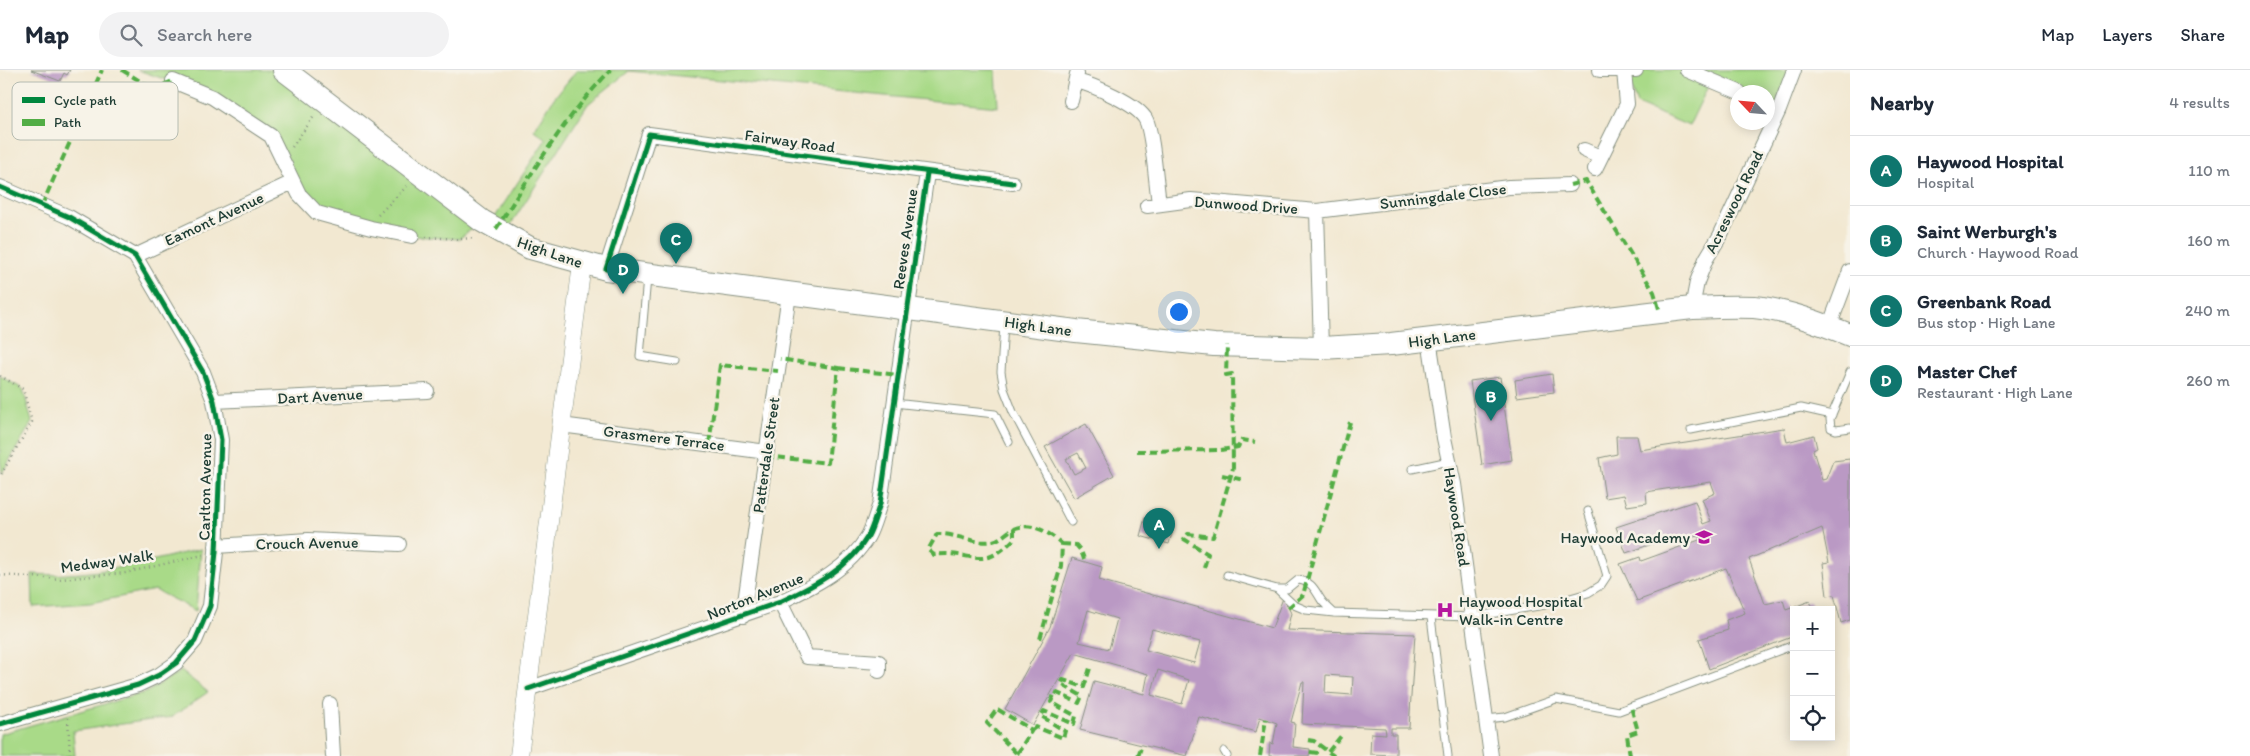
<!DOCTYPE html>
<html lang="en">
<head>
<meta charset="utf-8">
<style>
  body { margin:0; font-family:Itim,sans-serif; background:#f2f2f3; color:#1f2937 }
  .controls { position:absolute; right:15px; bottom:15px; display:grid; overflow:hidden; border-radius:0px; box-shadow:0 2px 12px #0003 }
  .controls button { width:45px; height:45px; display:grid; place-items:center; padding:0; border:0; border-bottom:1px solid #e0e1e3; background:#fff; color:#1f2937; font:25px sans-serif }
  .compass { position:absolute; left:1730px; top:15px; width:45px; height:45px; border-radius:50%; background:#fff; box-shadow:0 2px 12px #0003; rotate:296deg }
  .you { position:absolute; left:1178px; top:241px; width:18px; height:18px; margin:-12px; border:4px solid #fff; border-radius:50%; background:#1a73e8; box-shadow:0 0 0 8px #1a73e833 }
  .badge { display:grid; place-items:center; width:32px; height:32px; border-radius:50%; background:#0f766e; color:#fff; font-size:16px; font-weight:700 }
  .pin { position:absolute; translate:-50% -41px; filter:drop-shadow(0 1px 2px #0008) }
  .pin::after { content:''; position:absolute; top:26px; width:18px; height:15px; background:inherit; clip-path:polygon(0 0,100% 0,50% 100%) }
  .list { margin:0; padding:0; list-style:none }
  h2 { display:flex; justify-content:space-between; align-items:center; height:65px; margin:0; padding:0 20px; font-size:21px }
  h2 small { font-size:16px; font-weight:400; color:#747a83 }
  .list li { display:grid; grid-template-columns:32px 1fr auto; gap:15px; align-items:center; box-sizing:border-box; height:70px; padding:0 20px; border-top:1px solid #e0e1e3 }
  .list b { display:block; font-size:19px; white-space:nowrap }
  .list p { margin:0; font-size:16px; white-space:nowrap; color:#747a83 }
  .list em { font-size:16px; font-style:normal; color:#747a83 }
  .icon { flex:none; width:28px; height:28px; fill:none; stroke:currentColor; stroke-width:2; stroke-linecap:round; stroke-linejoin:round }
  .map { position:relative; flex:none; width:1850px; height:686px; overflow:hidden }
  header { display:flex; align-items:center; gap:30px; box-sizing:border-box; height:70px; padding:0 25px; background:#fff; border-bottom:1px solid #e0e1e3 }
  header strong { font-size:24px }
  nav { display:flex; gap:28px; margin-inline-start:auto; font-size:18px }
  .search { width:350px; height:45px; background:#f2f2f3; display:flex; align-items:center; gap:12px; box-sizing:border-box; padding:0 18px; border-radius:28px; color:#747a83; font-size:19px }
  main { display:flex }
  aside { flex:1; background:#fff }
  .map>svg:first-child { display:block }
</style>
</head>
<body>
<header>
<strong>Map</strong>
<div class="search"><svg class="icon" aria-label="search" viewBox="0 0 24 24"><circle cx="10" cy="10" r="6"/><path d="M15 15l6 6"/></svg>Search here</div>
<nav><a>Map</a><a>Layers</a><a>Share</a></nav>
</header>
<main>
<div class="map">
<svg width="1850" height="686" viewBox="0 0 1850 686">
  <rect width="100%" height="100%" fill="#f7f3e8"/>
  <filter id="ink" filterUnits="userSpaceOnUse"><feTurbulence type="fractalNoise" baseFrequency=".02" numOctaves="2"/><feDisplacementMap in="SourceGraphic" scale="10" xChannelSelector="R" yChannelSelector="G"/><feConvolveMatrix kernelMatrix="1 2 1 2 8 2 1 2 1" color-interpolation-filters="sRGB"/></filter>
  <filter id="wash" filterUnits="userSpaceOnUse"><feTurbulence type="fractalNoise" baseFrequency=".0096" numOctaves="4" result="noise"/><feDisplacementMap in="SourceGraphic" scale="20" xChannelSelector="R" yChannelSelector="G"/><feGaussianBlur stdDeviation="1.12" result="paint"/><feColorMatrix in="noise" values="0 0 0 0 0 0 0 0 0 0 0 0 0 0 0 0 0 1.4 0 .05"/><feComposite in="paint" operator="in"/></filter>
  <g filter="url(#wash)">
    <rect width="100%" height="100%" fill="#f2e8d1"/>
    <path fill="#a9da88" stroke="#648c5e" d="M138,0H283L482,151L459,169L412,166L317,143L271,66L190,18Z
      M577,0H996L998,37L629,1L588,34L504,165L490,155L546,69L534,60L554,28Z
      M1600,0H1794L1779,40L1768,35V22H1739L1711,10L1689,56L1637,34L1624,1Z
      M0,306L23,319L32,352L2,403L0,387Z
      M201,479L196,541L155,520L90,533L33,537L32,504C90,508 145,492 201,479Z
      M181,601L208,622L172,647L73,661L75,686H0V664L147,622Z"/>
    <g id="blocks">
      <path fill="#ba99c4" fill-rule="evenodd" d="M31,0H70L67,5L64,3L60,11Z
        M1552,304L1554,322L1517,327L1515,310Z
        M1500,307L1512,390L1482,395L1470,311Z
        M1086,354L1114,405L1074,428L1045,377ZM1078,383L1086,398L1074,404L1066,389Z
        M1784,358L1787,372L1814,365L1817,378L1813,380L1822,410L1826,409L1833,391L1850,389V550L1841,553L1834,525L1827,526L1823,493L1829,492L1822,458L1749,489L1765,534L1783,530L1786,540L1810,531L1813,540H1794V566L1709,599L1699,569L1728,560L1726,550L1745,543L1726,498L1637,531L1620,494L1640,487L1641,491L1702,469L1697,466L1676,472L1672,467L1626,483L1616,457L1695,431L1703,454L1711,451L1702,429L1715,423L1711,412L1646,422L1647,433L1627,436L1624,425L1605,428L1599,388L1617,384L1616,366H1637L1640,380Z
        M1145,448L1174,456L1169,474L1140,466Z
        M1072,488L1102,497L1099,510L1272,558L1283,528L1291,543L1287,560L1415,564L1409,658H1391V664H1396V685L1370,684L1371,663L1386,664L1385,658L1302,654L1304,612H1302L1291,652L1295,653L1293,677L1310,679L1309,686H1269L1270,673L1273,674L1277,653L1260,647L1256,662L1199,647L1187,686L1080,660L1094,611L1144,624L1148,604L1074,583L1033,655L1005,639L1050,557ZM1088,540L1117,549L1109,579L1079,572ZM1152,559L1200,572L1194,593L1146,580ZM1158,600L1189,610L1182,634L1151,625ZM1326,605L1353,607L1352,625L1325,623Z"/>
    </g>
  </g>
  <g filter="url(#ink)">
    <use href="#blocks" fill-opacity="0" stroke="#889282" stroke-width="1"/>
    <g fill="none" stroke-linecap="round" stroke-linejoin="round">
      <g stroke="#889282" stroke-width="9">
        <path id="service" d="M647,208L640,286L677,292
          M1004,254L1001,302L1004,319L1013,342L1071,452
          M1850,302L1830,349L1831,358L1836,360L1850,358
          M894,333L995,344L1009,372
          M1691,360L1801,338L1832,345
          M1412,399L1449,391
          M1227,505L1277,519H1287L1298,510C1313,512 1314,519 1322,531C1325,535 1330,539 1334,543
          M1277,519L1294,535L1306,540L1334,543L1471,547L1545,535L1588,523L1601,515L1607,506L1588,441
          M1431,547L1448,686
          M1486,649L1505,647L1556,629L1619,641L1794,575
          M1224,681L1227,686"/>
      </g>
      <g stroke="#889282" stroke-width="16">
        <path id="minor" d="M1600,0H1636
          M1687,0L1739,22
          M173,11L212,27L271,66L299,124L317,143L371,158L412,166
          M1076,11C1093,15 1138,34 1146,50C1153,64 1156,114 1159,133
          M1071,31L1077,4
          M1584,80L1600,87
          M1595,99L1627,34L1624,1
          M0,117L69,147L135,186L203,302L214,331L221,370L216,482L210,536L195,571L176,593L159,605L138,615L0,654
          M1147,136L1191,130L1317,141L1321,278
          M1317,141L1509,117L1570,115
          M135,186L293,112
          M606,199L649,64L1013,113
          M1692,238L1697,212L1706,189L1720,166L1779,40L1794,0
          M1829,257L1850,201
          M1429,269L1444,368L1454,414L1491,686
          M214,331L427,321
          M561,355L767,382
          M216,476L308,470L399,474
          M780,532L807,587L879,592V601
          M743,546L789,224
          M528,619L780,532C813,516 849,499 868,466C873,457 876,444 880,434L927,103
          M330,634L333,686"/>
      </g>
      <g stroke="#889282" stroke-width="19">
        <path id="tertiary" d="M519,686L582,194"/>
      </g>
      <g stroke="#889282" stroke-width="24">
        <path id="primary" d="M284,0L482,151L530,178L606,199L1076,261L1214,275L1321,278L1391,274L1692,238C1713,237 1733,236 1754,237C1786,240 1820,253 1850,265"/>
      </g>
      <path stroke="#889282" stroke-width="2.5" stroke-dasharray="1 4" stroke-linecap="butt" d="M292,77L315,45
        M378,145L408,115
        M426,167L459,169L475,168
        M0,306L23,319L32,352L0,406
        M0,505L61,509L125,503L203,485
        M68,648L70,686"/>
      <use href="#service" stroke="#fff" stroke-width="7"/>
      <use href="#minor" stroke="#fff" stroke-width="14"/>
      <use href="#tertiary" stroke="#fff" stroke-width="18"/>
      <use href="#primary" stroke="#fff" stroke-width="22"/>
      <path stroke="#52ad45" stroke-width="4" stroke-dasharray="8 4" stroke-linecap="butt" d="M122,0L153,19L173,11
        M1570,115L1586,111L1654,222L1660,242
        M42,135L102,0
        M496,159C532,104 564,47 611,0
        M838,298L898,305
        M709,374L720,295L778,301
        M1137,381L1221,380L1238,377L1242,370L1255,372
        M766,386L828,393L838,298L780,289
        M1222,405L1244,410
        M1014,458V469C981,504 972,479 934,485L928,480L937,464C956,463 974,475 993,471C1001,469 1007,462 1013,459C1031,451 1049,462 1062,474L1061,496L1040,569
        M1062,474L1076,475L1081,481L1084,489
        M1204,498L1208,484L1184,469L1188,464L1213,467L1233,398L1232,304L1226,305L1227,275
        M1288,538L1303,525L1350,352
        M1032,660L1036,657L1063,668L1065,661L1041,646L1044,641L1074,654L1076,646L1051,632L1055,622L1079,633L1082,626L1061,614L1063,610L1084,617L1091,595
        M1308,670L1314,671L1334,686
        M1310,682L1318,683V686
        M1328,682L1341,666
        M1017,684L1032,660L997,639L987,653L1017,684L1019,686
        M1138,686L1142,675
        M1260,686L1266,649
        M1630,686L1627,665L1638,661L1631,637"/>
      <g stroke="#f7f3e8" stroke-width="8">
        <path id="cycleway" d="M0,117L69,147L135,186L203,302L214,331L221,370L216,482L210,536L195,571L176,593L159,605L138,615L0,654
          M606,199L649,64L1013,113
          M528,619L780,532C813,516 849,499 868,466C873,457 876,444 880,434L927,103"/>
      </g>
      <use href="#cycleway" stroke="#00873e" stroke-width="5"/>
    </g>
  </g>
  <defs>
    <g id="school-bare" transform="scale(1.35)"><path d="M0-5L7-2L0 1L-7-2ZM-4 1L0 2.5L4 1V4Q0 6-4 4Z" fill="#b5179e" stroke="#f7f3e8" stroke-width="2.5" paint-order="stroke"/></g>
    <g id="hospital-bare" transform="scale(1.35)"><path d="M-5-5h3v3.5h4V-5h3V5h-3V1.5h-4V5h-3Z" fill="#b5179e" stroke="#f7f3e8" stroke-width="2.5" paint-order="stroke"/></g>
  </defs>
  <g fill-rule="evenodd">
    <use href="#school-bare" x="1704" y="467"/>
    <use href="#hospital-bare" x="1445" y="540"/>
  </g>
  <g text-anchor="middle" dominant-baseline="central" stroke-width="5" stroke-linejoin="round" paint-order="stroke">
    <g font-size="16" fill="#1f3d34" stroke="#f7f3e8">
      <text transform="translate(790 71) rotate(8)">Fairway Road</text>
      <text transform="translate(1443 126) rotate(-7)">Sunningdale Close</text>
      <text transform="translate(1734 132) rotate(-64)">Acreswood Road</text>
      <text transform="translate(1246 135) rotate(4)">Dunwood Drive</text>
      <text transform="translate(214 149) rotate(-25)">Eamont Avenue</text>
      <text transform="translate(905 169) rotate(-82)">Reeves Avenue</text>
      <text transform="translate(550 182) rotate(19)">High Lane</text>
      <text transform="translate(1038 256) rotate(8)">High Lane</text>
      <text transform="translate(1442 268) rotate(-7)">High Lane</text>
      <text transform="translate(320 326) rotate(-3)">Dart Avenue</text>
      <text transform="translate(664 368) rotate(7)">Grasmere Terrace</text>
      <text transform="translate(766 385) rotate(-82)">Patterdale Street</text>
      <text transform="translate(205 417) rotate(-89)">Carlton Avenue</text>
      <text transform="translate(1457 447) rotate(81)">Haywood Road</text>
      <text transform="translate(307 473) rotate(-1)">Crouch Avenue</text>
      <text transform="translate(107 491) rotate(-8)">Medway Walk</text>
      <text transform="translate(755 526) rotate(-22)">Norton Avenue</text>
    </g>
    <g font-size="16" fill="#1f3d34" stroke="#f7f3e8" text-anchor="end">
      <text x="1690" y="467">Haywood Academy</text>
      <text x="1459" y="531" text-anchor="start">Haywood Hospital<tspan x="1459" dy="18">Walk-in Centre</tspan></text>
    </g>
  </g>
  <rect x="12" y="12" width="166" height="58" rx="8" fill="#f7f3e8" stroke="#b6bcb2" stroke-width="1"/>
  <rect x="22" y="27" width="23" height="6" fill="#00873e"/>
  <rect x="22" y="49" width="23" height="7" fill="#52ad45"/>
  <g font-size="14" fill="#1f3d34">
    <text x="54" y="35">Cycle path</text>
    <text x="54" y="57">Path</text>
  </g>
</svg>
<div class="controls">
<button>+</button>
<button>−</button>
<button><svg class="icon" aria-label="locate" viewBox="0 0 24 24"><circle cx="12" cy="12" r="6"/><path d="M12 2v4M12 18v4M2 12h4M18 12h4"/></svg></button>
</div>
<svg class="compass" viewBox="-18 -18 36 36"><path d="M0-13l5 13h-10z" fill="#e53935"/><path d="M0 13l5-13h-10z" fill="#747a83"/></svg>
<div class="you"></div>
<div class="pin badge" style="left:1159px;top:479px">A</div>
<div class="pin badge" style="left:1491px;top:351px">B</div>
<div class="pin badge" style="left:676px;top:194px">C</div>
<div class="pin badge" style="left:623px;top:224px">D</div>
</div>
<aside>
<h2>Nearby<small>4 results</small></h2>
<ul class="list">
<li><span class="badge">A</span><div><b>Haywood Hospital</b><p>Hospital</p></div><em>110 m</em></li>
<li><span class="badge">B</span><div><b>Saint Werburgh's</b><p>Church · Haywood Road</p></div><em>160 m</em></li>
<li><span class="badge">C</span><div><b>Greenbank Road</b><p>Bus stop · High Lane</p></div><em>240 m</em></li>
<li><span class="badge">D</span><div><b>Master Chef</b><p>Restaurant · High Lane</p></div><em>260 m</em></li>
</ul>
</aside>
</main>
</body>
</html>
